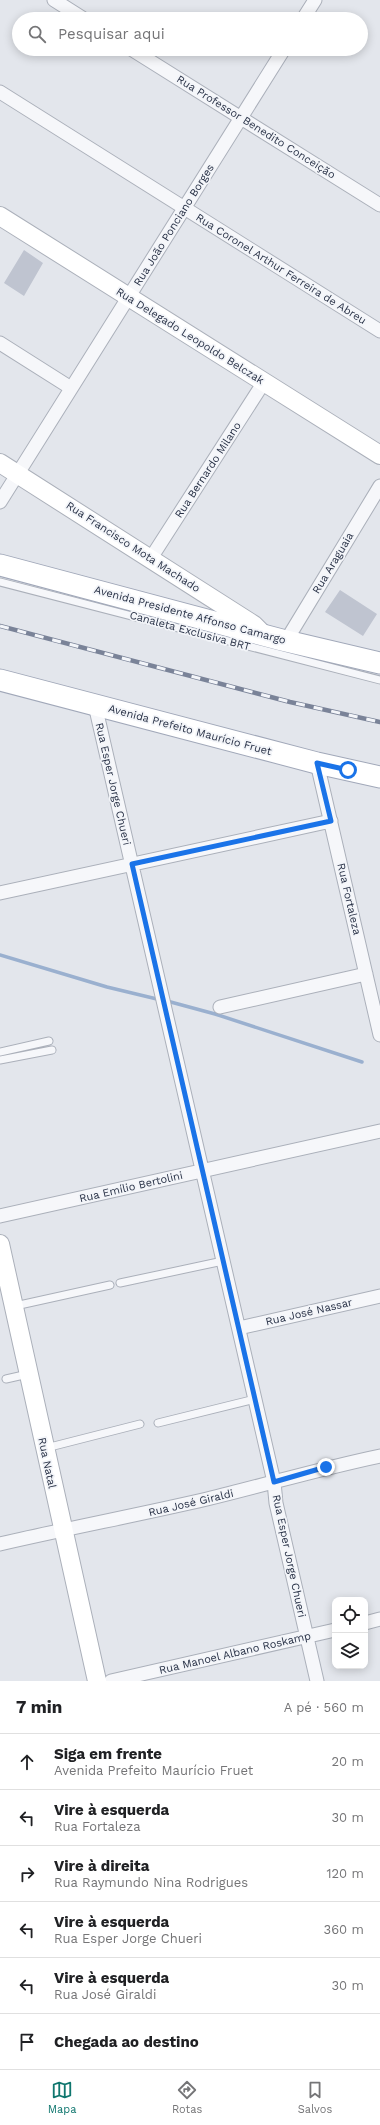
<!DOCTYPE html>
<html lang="pt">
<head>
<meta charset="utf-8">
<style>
  body { margin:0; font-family:"Work Sans",sans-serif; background:#f6f6f6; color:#202124 }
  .controls { position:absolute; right:12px; bottom:12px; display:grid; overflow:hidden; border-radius:8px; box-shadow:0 2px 10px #0003 }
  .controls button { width:36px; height:36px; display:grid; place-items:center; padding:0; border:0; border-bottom:1px solid #e0e0e0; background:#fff; color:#202124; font:20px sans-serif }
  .stop { position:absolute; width:12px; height:12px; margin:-9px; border:3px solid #1a73e8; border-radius:50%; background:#fff }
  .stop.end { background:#1a73e8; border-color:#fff; box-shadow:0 1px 4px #0008 }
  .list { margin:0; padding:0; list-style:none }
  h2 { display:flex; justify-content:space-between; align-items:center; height:52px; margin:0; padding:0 16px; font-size:17px }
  h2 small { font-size:13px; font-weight:400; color:#757577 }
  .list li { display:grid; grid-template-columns:26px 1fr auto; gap:12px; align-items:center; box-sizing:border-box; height:56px; padding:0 16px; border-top:1px solid #e0e0e0 }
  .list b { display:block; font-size:15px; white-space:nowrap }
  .list p { margin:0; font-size:13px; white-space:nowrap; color:#757577 }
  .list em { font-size:13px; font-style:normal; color:#757577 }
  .icon { flex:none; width:22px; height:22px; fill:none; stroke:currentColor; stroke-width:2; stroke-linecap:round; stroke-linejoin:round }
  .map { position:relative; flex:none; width:380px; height:1681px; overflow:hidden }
  .search { position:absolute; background:#fff; box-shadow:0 2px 10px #0003; left:12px; right:12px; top:12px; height:44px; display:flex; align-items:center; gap:10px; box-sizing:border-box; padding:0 14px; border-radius:22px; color:#757577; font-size:15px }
  .sheet { height:388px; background:#fff }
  nav { display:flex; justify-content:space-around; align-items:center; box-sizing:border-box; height:56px; border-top:1px solid #e0e0e0; background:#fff; font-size:11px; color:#757577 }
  nav a { display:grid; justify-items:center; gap:2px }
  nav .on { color:#0f766e }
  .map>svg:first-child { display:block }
</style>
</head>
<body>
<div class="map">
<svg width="380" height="1681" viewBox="0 0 380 1681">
  <rect width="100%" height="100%" fill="#e3e6ec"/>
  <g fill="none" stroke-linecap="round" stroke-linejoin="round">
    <path stroke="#9ab0cf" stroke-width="3.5" d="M0,955L107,987L161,1000
      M167,1001L215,1014L362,1062"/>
  </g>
  <path fill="#bfc4d0" d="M24,250L43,263L24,296L4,283Z
    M340,590L377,614L363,636L325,612Z"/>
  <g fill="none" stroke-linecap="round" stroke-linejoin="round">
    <g stroke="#abb0ba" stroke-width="9">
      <path id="lane" d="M0,582L380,680
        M0,1052L49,1041
        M0,1060L52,1050
        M120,1283L223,1261
        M15,1306L110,1285
        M6,1379L28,1374
        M158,1423L255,1399
        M46,1448L140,1424"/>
    </g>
    <g stroke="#abb0ba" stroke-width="15">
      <path id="street" d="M54,0L84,19
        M303,19L315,0
        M131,49L380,205
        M0,92L380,331
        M0,343L71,388
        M0,502L284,49
        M151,558L264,382
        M286,641L380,486
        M95,705L274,1482L276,1503L317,1681
        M317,763L380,1035
        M0,893L331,821
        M220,1007L366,974
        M0,1216L380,1131
        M239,1328L380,1296
        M0,1544C69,1528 138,1515 207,1499C265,1485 322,1468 380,1456
        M365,1623L380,1619
        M111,1681L335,1630"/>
    </g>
    <g stroke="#abb0ba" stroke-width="20">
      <path id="secondary" d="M0,216L380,455
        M0,463L254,625L263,634
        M0,1244L97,1681"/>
    </g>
    <g stroke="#a1a8b9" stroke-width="23">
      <path id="primary" d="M0,565L282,640L380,663
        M0,680L317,763L380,777"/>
    </g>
    <use href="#lane" stroke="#f6f7fa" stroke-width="7"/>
    <use href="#street" stroke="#f6f7fa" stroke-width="13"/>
    <use href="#secondary" stroke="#fff" stroke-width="18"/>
    <use href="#primary" stroke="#fff" stroke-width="21"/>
    <g stroke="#7a8398" stroke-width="4.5">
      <path id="rail" d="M0,626L290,702L380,722"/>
    </g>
    <use href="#rail" stroke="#f3f5f9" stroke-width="3" stroke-dasharray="9" stroke-linecap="butt"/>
  </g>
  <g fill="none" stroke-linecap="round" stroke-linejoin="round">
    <path stroke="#1a73e8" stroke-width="5" d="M326,1467L274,1482L132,864L331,821L317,763L348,770"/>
  </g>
  <g text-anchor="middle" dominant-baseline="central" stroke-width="3.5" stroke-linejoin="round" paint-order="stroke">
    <g font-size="11" fill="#283146" stroke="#f3f5f9">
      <text transform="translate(256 127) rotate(32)">Rua Professor Benedito Conceição</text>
      <text transform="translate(174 225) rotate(-58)">Rua João Ponciano Borges</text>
      <text transform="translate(281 269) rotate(32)">Rua Coronel Arthur Ferreira de Abreu</text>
      <text transform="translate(190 336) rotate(32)">Rua Delegado Leopoldo Belczak</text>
      <text transform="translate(208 470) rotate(-57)">Rua Bernardo Milano</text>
      <text transform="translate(133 547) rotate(33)">Rua Francisco Mota Machado</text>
      <text transform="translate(333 563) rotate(-59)">Rua Araguaia</text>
      <text transform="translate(190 615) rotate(15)">Avenida Presidente Affonso Camargo</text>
      <text transform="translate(190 631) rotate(15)">Canaleta Exclusiva BRT</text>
      <text transform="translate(190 730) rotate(15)">Avenida Prefeito Maurício Fruet</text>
      <text transform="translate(113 784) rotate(77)">Rua Esper Jorge Chueri</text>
      <text transform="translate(349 899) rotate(77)">Rua Fortaleza</text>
      <text transform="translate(131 1187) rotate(-13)">Rua Emílio Bertolini</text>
      <text transform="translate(309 1312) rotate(-13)">Rua José Nassar</text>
      <text transform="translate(47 1463) rotate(78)">Rua Natal</text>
      <text transform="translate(191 1503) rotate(-13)">Rua José Giraldi</text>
      <text transform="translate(289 1556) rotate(78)">Rua Esper Jorge Chueri</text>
      <text transform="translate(235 1653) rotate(-13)">Rua Manoel Albano Roskamp</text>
    </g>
  </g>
</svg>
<div class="controls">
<button><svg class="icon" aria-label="locate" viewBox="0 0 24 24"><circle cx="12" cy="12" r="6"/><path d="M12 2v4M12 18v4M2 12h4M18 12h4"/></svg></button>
<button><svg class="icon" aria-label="layers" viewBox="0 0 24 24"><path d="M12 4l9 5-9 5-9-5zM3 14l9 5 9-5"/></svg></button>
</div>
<div class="stop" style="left:348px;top:770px"></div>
<div class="stop end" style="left:326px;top:1467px"></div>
<div class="search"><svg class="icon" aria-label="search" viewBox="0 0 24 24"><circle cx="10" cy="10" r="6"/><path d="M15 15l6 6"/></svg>Pesquisar aqui</div>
</div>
<section class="sheet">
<h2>7 min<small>A pé · 560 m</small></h2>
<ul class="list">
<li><svg class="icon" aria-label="ahead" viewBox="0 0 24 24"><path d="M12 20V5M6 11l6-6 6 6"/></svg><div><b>Siga em frente</b><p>Avenida Prefeito Maurício Fruet</p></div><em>20 m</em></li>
<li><svg class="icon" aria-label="left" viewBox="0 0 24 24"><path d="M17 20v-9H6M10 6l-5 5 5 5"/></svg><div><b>Vire à esquerda</b><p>Rua Fortaleza</p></div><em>30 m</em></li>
<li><svg class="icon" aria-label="right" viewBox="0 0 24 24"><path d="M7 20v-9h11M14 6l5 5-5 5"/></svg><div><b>Vire à direita</b><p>Rua Raymundo Nina Rodrigues</p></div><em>120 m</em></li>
<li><svg class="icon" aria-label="left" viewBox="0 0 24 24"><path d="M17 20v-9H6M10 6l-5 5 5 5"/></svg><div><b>Vire à esquerda</b><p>Rua Esper Jorge Chueri</p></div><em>360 m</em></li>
<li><svg class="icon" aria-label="left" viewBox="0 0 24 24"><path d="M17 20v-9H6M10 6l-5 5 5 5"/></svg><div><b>Vire à esquerda</b><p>Rua José Giraldi</p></div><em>30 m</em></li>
<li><svg class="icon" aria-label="arrive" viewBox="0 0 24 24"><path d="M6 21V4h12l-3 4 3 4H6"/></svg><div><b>Chegada ao destino</b></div></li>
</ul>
</section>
<nav>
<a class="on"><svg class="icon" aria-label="map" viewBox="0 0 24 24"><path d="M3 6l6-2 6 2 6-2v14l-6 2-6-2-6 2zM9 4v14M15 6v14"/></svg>Mapa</a>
<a><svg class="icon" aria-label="directions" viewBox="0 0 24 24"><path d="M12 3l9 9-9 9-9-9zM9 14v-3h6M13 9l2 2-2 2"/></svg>Rotas</a>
<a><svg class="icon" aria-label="saved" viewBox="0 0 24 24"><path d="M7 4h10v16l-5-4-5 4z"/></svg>Salvos</a>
</nav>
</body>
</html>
